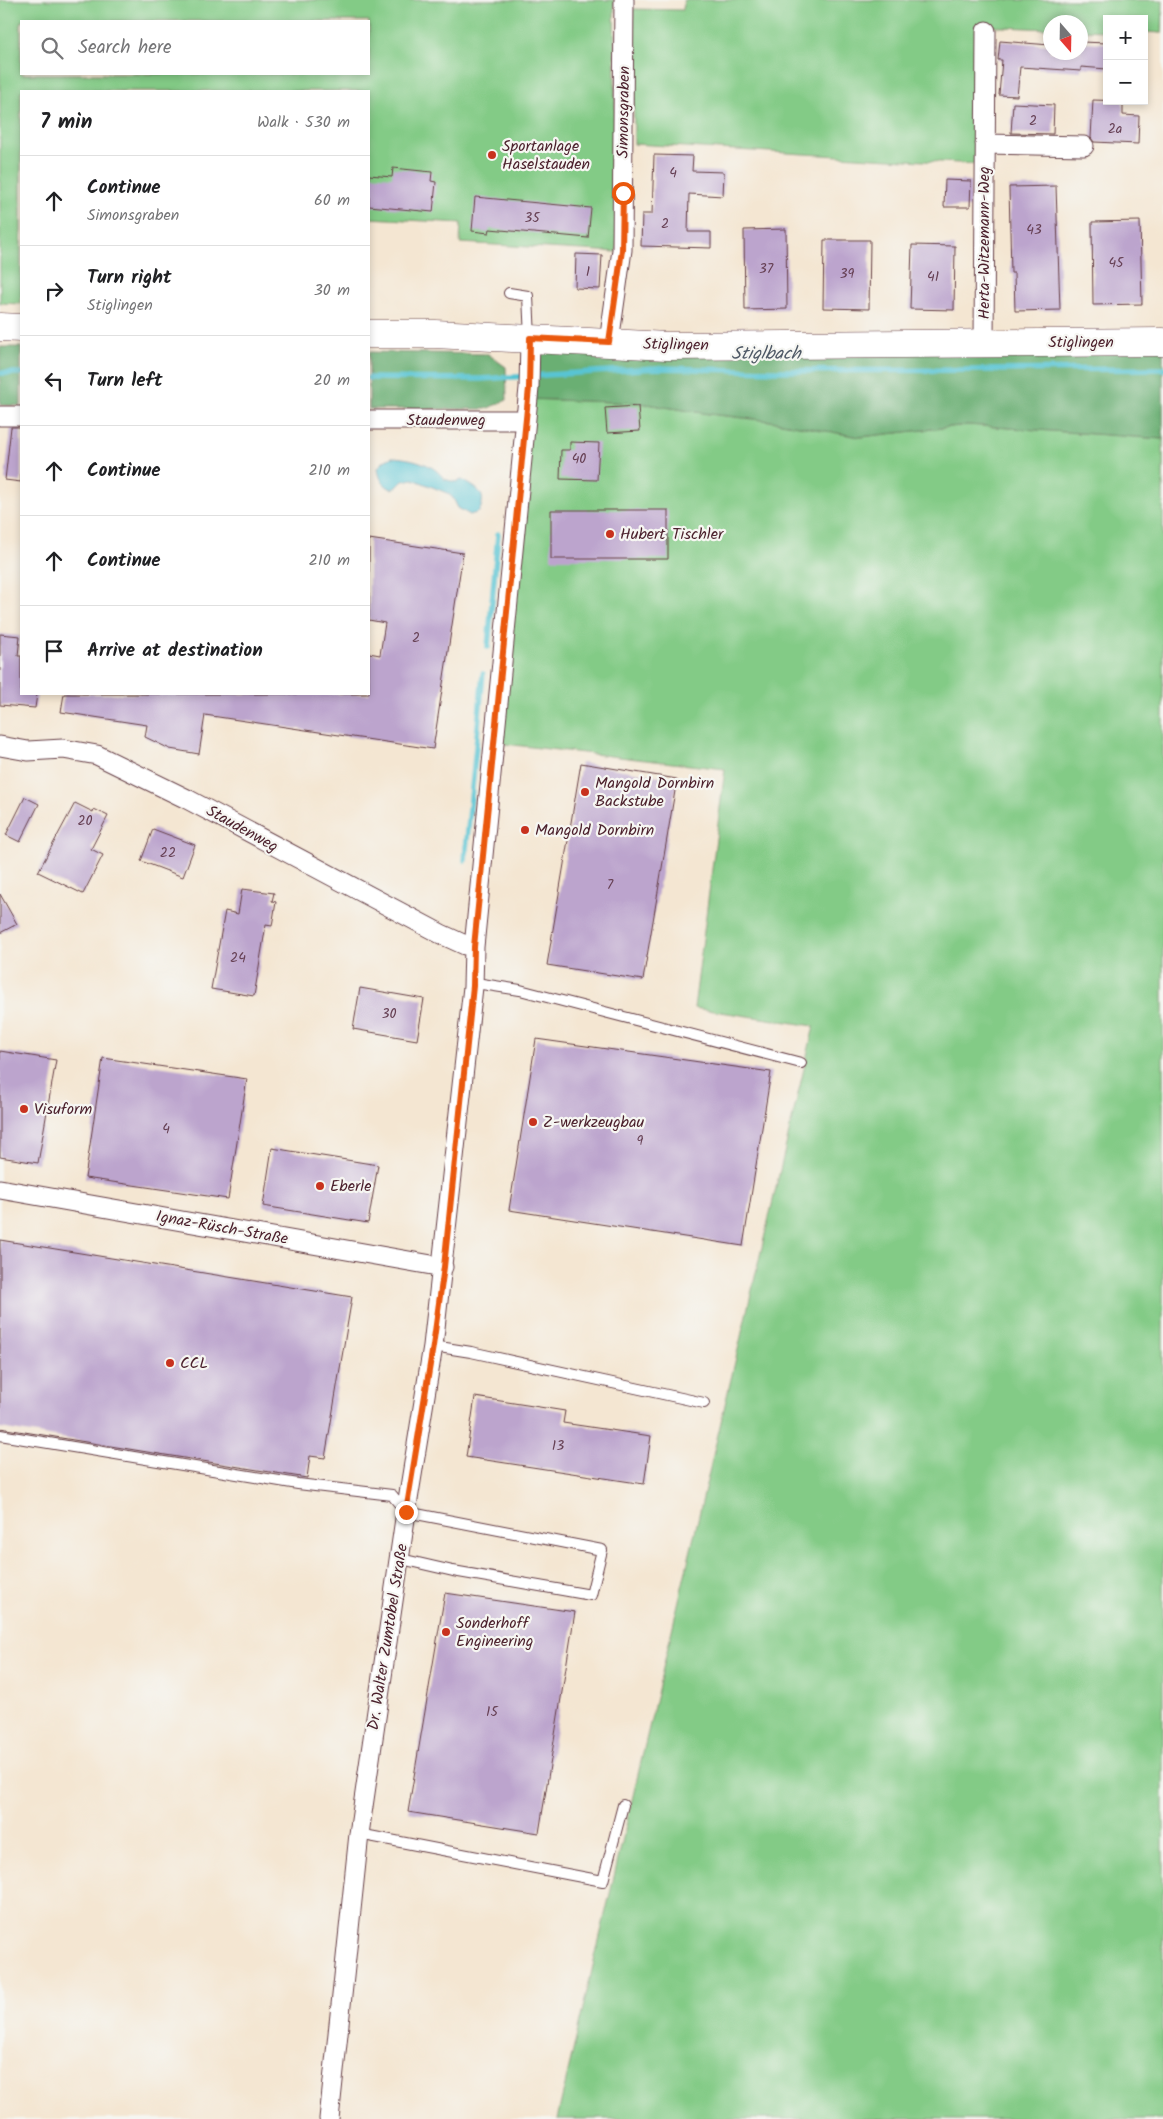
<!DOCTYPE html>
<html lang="en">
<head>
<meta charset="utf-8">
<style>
  body { margin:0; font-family:Kalam,sans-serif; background:#f6f6f6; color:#202124 }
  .controls { position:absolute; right:15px; top:15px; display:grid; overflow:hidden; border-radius:0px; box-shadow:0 2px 8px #0003 }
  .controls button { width:45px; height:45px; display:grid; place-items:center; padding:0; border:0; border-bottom:1px solid #e0e0e0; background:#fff; color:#202124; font:25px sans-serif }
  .compass { position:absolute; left:1043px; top:15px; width:45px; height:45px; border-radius:50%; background:#fff; box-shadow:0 2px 8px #0003; rotate:160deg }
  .stop { position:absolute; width:15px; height:15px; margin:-11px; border:4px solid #ea580c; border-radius:50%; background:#fff }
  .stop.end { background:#ea580c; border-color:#fff; box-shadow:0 1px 5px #0008 }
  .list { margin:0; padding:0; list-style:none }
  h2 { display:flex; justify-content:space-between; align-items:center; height:65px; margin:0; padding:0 20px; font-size:21px }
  h2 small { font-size:16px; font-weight:400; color:#757577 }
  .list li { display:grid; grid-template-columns:32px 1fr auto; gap:15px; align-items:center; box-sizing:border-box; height:90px; padding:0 20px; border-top:1px solid #e0e0e0 }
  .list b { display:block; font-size:19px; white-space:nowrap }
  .list p { margin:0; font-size:16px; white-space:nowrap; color:#757577 }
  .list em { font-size:16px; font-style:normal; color:#757577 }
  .icon { flex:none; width:28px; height:28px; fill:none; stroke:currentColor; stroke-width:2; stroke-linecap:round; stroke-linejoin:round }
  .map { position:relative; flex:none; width:1163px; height:2119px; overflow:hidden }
  .search { position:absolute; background:#fff; box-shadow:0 2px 8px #0003; left:20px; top:20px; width:350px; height:55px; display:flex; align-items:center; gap:12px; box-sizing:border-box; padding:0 18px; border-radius:0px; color:#757577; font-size:19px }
  .panel { position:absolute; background:#fff; box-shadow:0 2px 8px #0003; left:20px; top:90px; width:350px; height:605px; border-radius:0px }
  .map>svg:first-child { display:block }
</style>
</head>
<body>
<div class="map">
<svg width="1163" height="2119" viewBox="0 0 1163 2119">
  <rect width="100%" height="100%" fill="#f6f6f2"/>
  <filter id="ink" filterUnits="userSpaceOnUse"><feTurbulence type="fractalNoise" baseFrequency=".02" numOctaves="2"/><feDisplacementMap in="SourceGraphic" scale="10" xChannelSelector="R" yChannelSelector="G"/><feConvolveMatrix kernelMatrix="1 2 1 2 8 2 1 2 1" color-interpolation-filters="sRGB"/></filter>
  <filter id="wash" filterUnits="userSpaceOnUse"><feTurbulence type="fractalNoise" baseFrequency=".0096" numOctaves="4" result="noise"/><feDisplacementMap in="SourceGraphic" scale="20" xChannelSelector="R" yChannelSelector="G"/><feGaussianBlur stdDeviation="1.12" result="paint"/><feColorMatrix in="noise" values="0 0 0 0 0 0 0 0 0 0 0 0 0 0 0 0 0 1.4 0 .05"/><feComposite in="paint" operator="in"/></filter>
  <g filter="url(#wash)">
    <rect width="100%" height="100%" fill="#f4e6d2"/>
    <path fill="#83cb86" stroke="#667558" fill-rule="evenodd" d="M0,0H614L617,252L460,243L461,223L369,218V91H21V304L0,303ZM21,21H369V74H21Z
      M684,0H1163L1162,33L1144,32V19H1107V31L1081,30L1080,22H1050V29L980,26L975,164L634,144L633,9L683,10Z
      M528,399L640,403L709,414L771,421L860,437L968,425L1163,439V2119H557L814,1026L694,1008L725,769L496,743Z"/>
    <path fill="#6aaf73" stroke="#5a674f" d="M532,342L1163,349V439L968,425L860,437L771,421L709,414L640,403L528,399Z
      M0,347H21V406L0,405Z
      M369,352L488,354L506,367L507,400L486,409H369Z"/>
    <path fill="#59c4d3" stroke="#52727f" d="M392,457C410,458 434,463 444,479L455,482L462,480C478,489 488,493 479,512L470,515L458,508L453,498L447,493L413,479L403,481L397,487L391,489C382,484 379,478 378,468L384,461Z"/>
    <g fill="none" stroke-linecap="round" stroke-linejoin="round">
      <path stroke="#59c4d3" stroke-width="5.5" d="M0,373H21
        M369,378L480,379L658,368L774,371L1163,369
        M488,647L498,534
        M465,860L483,674"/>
    </g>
    <g id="blocks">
      <path fill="#bca4cd" d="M1000,41L1050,45V52H1080L1081,42L1107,43V69L1081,67V71L1020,67L1017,96L999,95L1002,60H998Z
        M1093,100L1123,101V115L1139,116L1138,144L1094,142L1091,138Z
        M1013,103L1054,105L1053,134L1011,133Z
        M654,155L693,156L692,171L724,172L723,196L689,194L688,232H711V248L641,246L642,214H652Z
        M393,168L432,172L431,181L436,182L433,212L369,206V175L392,177Z
        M945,180L971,181L970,207H944Z
        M1056,186L1060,310L1015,311L1014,273H1011L1009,187Z
        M475,197L591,208L588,238L490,229L489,233L472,231Z
        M1140,221L1142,304L1093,305L1092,222Z
        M786,229L787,309L745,310L744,230Z
        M824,240H870L869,309L823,308Z
        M912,245L955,246L954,310L910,309Z
        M576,254L602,255L600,289L575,288Z
        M638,406L640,431L607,433L605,408Z
        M11,427H21V482L5,480Z
        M570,442L599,443L597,480L560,479L561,450H570Z
        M551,510H668V559H551Z
        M369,539L463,553L433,749L205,715L199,754L170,749L145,737L147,725L61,712L64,694H369V653L380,655L385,623L369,620Z
        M0,634L20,636L18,656H21V694H37L35,708L0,705Z
        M581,763L677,779L643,980L547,965Z
        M25,797L39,804L20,842L6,835Z
        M75,803L93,812L94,809L108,816L91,849L103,855L83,894L38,872Z
        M153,829L195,845L183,877L141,861Z
        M242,889L274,893L272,901L276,902L272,926L266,925L254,996L211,989L225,911L238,914Z
        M0,894L17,924L0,933Z
        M360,988L424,999L417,1040L353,1029Z
        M536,1039L771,1072L743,1246L509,1210Z
        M0,1051L56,1060L38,1163L0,1157Z
        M103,1058L247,1079L228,1199L85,1178Z
        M272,1148L378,1165L368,1223L263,1206Z
        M0,1240L352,1297L325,1458L310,1456L307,1478L0,1428Z
        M475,1397L565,1411L563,1423L651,1436L644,1484L466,1457Z
        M445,1593L575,1612L539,1833L408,1812Z"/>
    </g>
  </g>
  <g filter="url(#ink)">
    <use href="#blocks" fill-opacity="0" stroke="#643d44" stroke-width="1"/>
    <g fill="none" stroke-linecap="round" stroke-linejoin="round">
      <g stroke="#643d44" stroke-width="12">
        <path id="lane" d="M509,293L528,296L530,338
          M473,987L482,984L520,990L801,1063
          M433,1346L471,1352L704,1403
          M0,1435L298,1484L392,1495L406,1512L602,1550L591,1595L453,1571L401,1559
          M359,1834L603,1881L623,1805"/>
      </g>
      <g stroke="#643d44" stroke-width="21">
        <path id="street" d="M985,144L1084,146
          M609,342L622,250L624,0
          M984,342L986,31
          M0,416H21
          M369,420H524
          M0,746L28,751L63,749L97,755L187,799L441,934L465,945L474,947
          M0,1189L443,1267
          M329,2119L359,1834L406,1512L433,1346L473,987L474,947L529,388L530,338"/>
      </g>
      <g stroke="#643d44" stroke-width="29">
        <path id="secondary" d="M0,327L21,328
          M369,334H435L667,346L1163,342"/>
      </g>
      <use href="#lane" stroke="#fff" stroke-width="10"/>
      <use href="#street" stroke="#fff" stroke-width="19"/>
      <use href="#secondary" stroke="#fff" stroke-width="28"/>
    </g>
  </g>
  <g fill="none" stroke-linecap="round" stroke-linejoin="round" filter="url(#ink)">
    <path stroke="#ea580c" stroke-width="6" d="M406,1512L433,1346L444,1267L473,986L474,947L529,388L530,338L609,342L622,250L623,193"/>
  </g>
  <g fill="#c8321e" stroke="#f6f6f2" stroke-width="2">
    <circle cx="492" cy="155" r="5"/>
    <circle cx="610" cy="534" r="5"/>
    <circle cx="585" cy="792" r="5"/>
    <circle cx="525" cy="830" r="5"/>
    <circle cx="24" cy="1109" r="5"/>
    <circle cx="533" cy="1122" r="5"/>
    <circle cx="320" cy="1186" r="5"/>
    <circle cx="170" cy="1363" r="5"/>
    <circle cx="446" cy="1632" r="5"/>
  </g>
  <g text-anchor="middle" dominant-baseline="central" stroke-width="4.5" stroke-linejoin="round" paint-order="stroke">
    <g font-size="14" fill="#664054">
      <text x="1033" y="121">2</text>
      <text x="1115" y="129">2a</text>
      <text x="673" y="173">4</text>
      <text x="532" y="218">35</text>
      <text x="665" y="224">2</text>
      <text x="1034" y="230">43</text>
      <text x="1116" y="263">45</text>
      <text x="766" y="269">37</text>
      <text x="588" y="272">1</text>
      <text x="847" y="274">39</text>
      <text x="933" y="277">41</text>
      <text x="579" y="459">40</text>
      <text x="416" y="638">2</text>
      <text x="85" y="821">20</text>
      <text x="168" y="853">22</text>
      <text x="610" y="885">7</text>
      <text x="238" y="958">24</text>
      <text x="389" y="1014">30</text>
      <text x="166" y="1129">4</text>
      <text x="640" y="1141">9</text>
      <text x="558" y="1446">13</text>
      <text x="492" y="1712">15</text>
    </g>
    <g font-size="16" fill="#4a1f2b" stroke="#f6f6f2">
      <text transform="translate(624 112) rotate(-89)">Simonsgraben</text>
      <text transform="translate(984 243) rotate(-90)">Herta-Witzemann-Weg</text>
      <text x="1081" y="342">Stiglingen</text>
      <text transform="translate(676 345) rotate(1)">Stiglingen</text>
      <text x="446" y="420">Staudenweg</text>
      <text transform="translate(242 829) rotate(29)">Staudenweg</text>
      <text transform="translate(222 1228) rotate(10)">Ignaz-Rüsch-Straße</text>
      <text transform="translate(388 1637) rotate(-81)">Dr. Walter Zumtobel Straße</text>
    </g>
    <g font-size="16" fill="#4a1f2b" stroke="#f6f6f2" text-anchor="start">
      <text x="502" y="146">Sportanlage<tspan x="502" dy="18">Haselstauden</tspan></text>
      <text x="620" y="534">Hubert Tischler</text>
      <text x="595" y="783">Mangold Dornbirn<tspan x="595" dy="18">Backstube</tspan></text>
      <text x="535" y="830">Mangold Dornbirn</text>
      <text x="34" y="1109">Visuform</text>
      <text x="543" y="1122">Z-werkzeugbau</text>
      <text x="330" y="1186">Eberle</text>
      <text x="180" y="1363">CCL</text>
      <text x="456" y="1623">Sonderhoff<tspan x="456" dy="18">Engineering</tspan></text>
    </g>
    <g font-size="18" font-style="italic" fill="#4f5966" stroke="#f6f6f2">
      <text x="766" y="354">Stiglbach</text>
    </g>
  </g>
</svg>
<div class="controls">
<button>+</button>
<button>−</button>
</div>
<svg class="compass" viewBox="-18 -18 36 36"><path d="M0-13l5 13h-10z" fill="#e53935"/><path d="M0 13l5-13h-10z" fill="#757577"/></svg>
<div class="stop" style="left:623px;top:193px"></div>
<div class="stop end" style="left:406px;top:1512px"></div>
<div class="search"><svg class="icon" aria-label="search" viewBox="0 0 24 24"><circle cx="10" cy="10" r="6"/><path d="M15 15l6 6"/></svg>Search here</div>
<section class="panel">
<h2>7 min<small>Walk · 530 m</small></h2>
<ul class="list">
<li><svg class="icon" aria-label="ahead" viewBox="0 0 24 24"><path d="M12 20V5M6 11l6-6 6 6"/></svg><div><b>Continue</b><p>Simonsgraben</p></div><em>60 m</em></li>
<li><svg class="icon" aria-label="right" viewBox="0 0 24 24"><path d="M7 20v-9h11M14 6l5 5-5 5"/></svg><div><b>Turn right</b><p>Stiglingen</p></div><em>30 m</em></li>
<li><svg class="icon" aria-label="left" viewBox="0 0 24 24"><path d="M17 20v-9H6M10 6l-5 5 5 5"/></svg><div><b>Turn left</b></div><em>20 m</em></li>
<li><svg class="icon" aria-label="ahead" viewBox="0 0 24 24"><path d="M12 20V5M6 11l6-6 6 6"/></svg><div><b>Continue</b></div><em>210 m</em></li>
<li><svg class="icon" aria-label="ahead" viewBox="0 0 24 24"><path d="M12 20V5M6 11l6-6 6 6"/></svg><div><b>Continue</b></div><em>210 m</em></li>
<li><svg class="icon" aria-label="arrive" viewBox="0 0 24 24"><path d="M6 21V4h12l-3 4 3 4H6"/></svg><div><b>Arrive at destination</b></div></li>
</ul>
</section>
</div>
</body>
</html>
